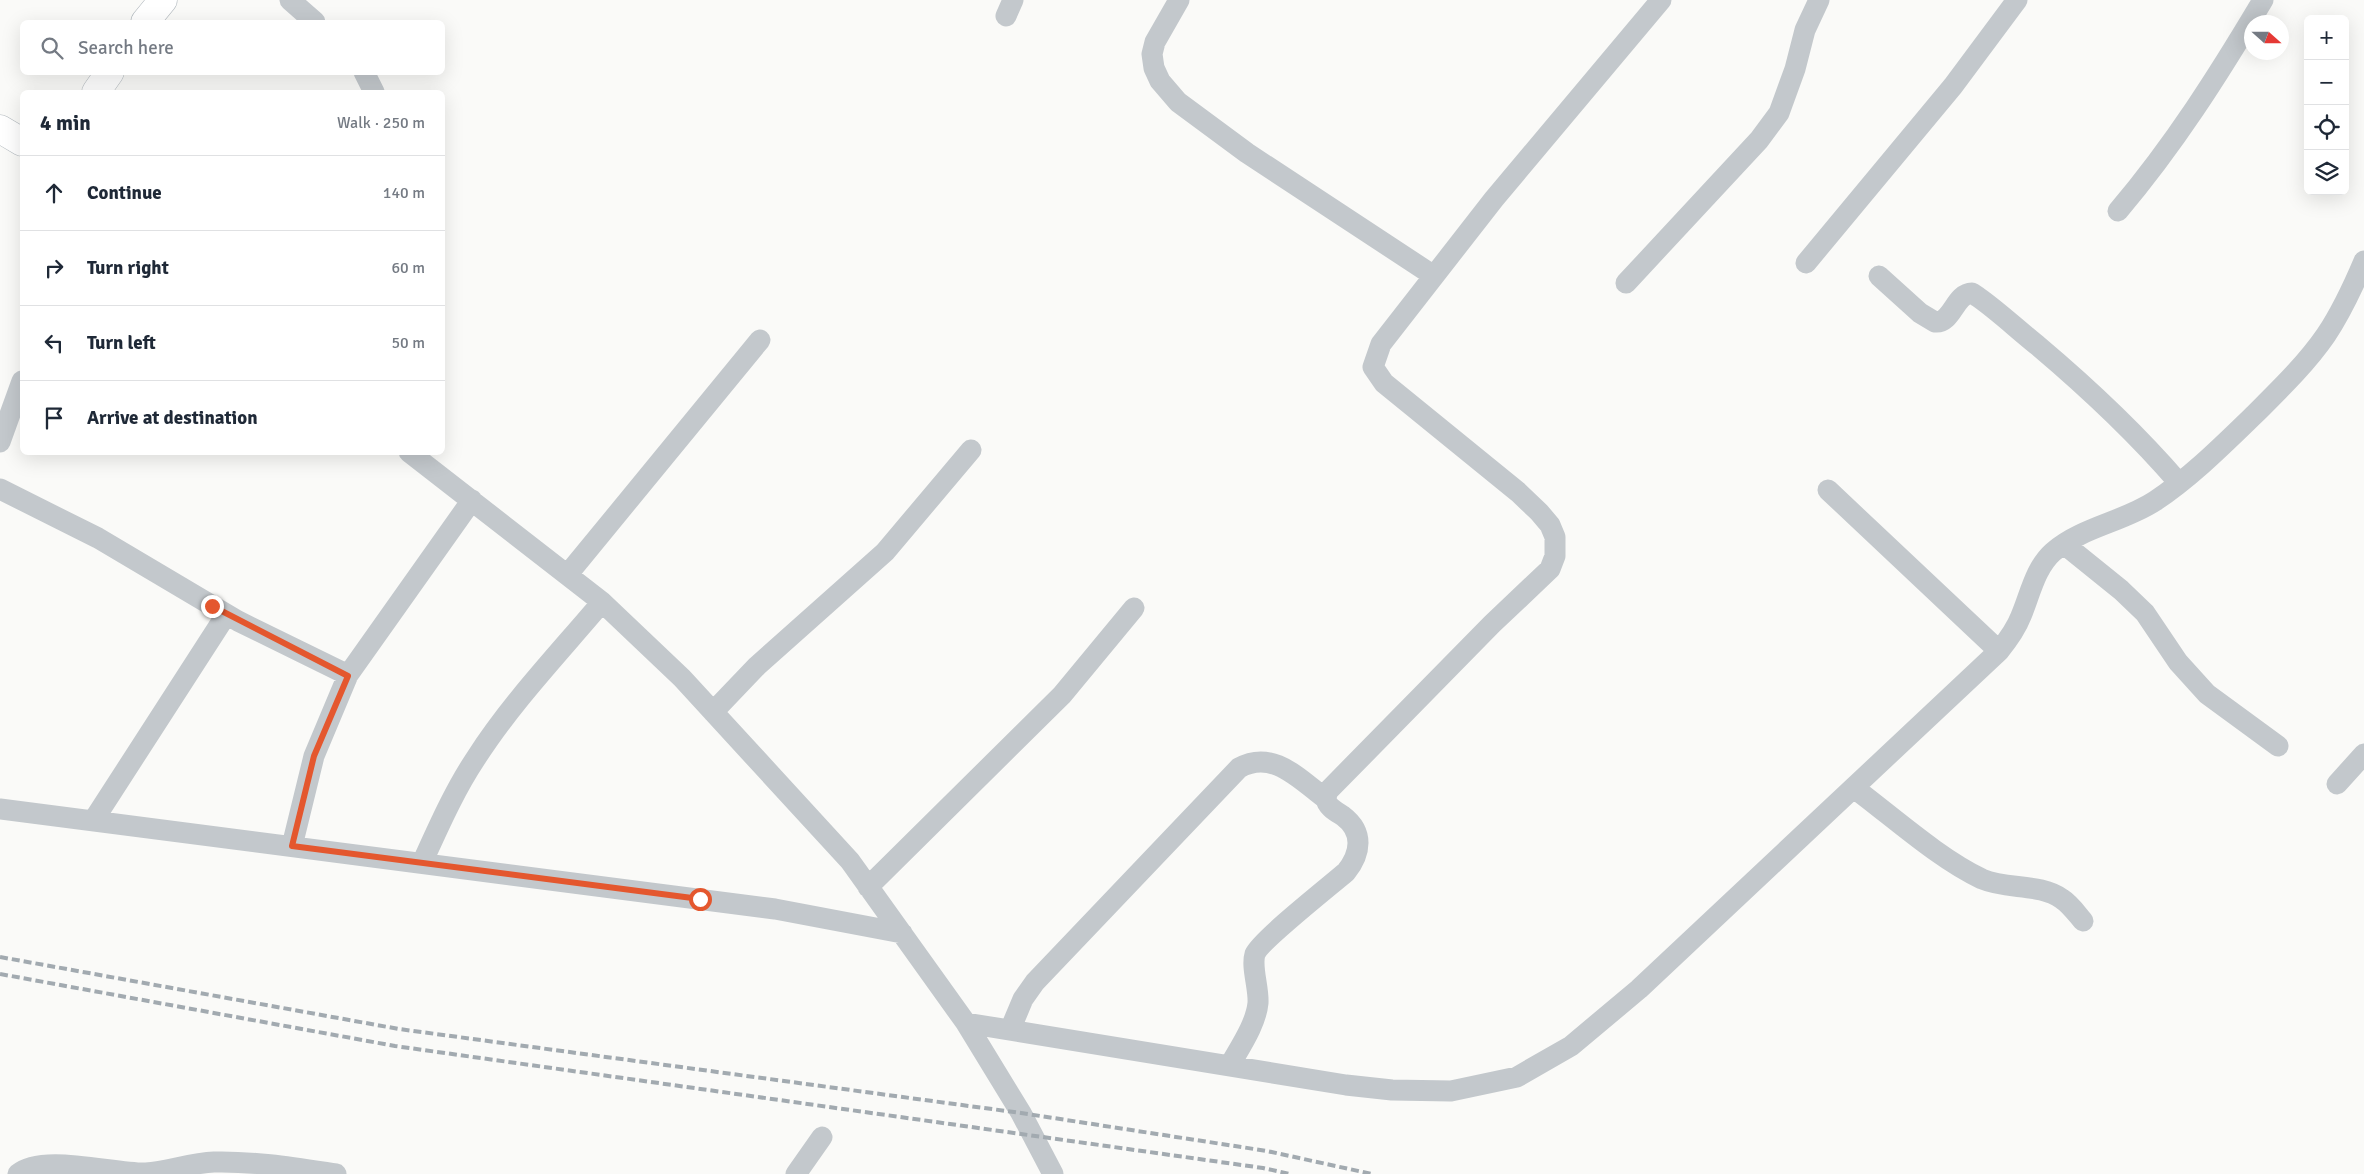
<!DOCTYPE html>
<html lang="en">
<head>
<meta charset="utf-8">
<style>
  body { margin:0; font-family:Signika,sans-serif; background:#f6f6f7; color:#1f2937 }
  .controls { position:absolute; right:15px; top:15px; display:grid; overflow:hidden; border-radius:8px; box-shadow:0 5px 20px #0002 }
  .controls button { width:45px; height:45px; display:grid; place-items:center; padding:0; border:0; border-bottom:1px solid #e0e1e3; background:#fff; color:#1f2937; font:25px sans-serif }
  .compass { position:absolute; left:2244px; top:15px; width:45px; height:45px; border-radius:50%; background:#fff; box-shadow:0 5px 20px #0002; rotate:111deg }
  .stop { position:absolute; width:15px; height:15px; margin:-11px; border:4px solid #e4572e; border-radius:50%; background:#fff }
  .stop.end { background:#e4572e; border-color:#fff; box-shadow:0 1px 5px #0008 }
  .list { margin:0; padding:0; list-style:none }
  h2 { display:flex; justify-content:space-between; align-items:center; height:65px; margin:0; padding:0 20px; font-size:21px }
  h2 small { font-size:16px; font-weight:400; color:#747a83 }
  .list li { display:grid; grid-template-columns:32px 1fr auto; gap:15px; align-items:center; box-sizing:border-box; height:75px; padding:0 20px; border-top:1px solid #e0e1e3 }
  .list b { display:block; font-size:19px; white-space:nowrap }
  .list em { font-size:16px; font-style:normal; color:#747a83 }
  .icon { flex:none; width:28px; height:28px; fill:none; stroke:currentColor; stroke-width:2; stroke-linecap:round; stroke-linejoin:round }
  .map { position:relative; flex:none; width:2364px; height:1174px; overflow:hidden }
  .search { position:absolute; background:#fff; box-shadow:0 5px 20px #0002; left:20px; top:20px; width:425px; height:55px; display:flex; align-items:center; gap:12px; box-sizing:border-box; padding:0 18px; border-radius:8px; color:#747a83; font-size:19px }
  .panel { position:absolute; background:#fff; box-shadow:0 5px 20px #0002; left:20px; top:90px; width:425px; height:365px; border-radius:8px }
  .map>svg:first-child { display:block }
</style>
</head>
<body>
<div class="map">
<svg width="2364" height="1174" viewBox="0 0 2364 1174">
  <rect width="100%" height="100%" fill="#fafaf8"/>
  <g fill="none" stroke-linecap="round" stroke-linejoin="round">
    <g stroke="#b3babf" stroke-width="29">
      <path id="secondary" d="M145,22L163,0
        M96,92L110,72
        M0,129L22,142"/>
    </g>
    <path stroke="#c3c8cc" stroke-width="21" d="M290,0L315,22
      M1179,0L1155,42L1152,54L1154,68L1160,81L1178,102L1247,153L1434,276
      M1006,16L1013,0
      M364,72L374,92
      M2118,211C2174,145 2219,74 2263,0
      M1806,263L1953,86L2017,0
      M1879,276L1920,313L1935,322C1952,324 1955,293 1972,293L1978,297C1998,311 2017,329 2037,345C2088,388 2136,433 2179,483
      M1626,283L1759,140L1779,113L1795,69L1805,30L1819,0
      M0,442L22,381
      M409,452L602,602L682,678L850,861L966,1023L1021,1113L1053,1174
      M0,489L98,538L238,621L348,675
      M1828,490L1999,651
      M2064,544L2121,590L2145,613L2178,662L2207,694L2278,746
      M568,574L760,340
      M713,712L757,666L885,552L971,450
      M2337,784L2364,754
      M1854,788C1893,817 1938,858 1982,879C2007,890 2040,883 2062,899C2070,904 2077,914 2083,921
      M0,809L775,909L902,933
      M93,821L226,615
      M292,846L314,756L348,675L472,500
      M422,863C438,828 454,791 476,758C512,702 559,653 602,602
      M868,887L1062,695L1134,608
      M966,1023L1346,1085L1392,1090L1451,1091L1517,1077L1571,1046L1639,989L1999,651C2008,640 2016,629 2021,616C2030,595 2035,568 2053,552C2082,527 2123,522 2155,501C2191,477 2223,445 2255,414C2280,389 2306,364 2326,335C2342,311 2353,287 2364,261
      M1010,1030L1023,999L1035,982L1239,768C1273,749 1299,779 1326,799
      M1230,1065C1240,1047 1256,1024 1258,1003C1259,988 1251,967 1255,954C1260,941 1331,885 1346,872C1361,853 1364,832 1343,816C1337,812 1327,807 1326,799C1326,797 1327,794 1328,791L1492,624L1550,569L1555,556V537L1550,525L1539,512L1518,492L1384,383L1373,367L1381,344L1494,199L1661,0
      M18,1174C42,1153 114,1174 146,1173C169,1171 191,1163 214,1162C254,1161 296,1168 336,1174
      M796,1174L822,1137"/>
    <use href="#secondary" stroke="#fff" stroke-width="28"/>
    <path stroke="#a2aab0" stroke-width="4" stroke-dasharray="8 4" stroke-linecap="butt" d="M0,957L399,1029L1021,1113L1267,1151L1372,1174
      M0,974L395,1046L1263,1168L1290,1174"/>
  </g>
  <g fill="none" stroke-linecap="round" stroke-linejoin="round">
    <path stroke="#e4572e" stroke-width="6" d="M212,606L348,676L314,756L292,846L700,899"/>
  </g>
</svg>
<div class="controls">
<button>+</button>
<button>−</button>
<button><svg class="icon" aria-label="locate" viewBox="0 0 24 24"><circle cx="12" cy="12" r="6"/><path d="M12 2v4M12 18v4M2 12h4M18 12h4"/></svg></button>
<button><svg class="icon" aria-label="layers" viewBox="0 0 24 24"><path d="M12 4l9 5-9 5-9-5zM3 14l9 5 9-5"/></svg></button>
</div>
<svg class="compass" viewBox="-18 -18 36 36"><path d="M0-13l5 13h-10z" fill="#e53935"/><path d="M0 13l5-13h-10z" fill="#747a83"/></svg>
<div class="stop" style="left:700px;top:899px"></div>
<div class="stop end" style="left:212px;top:606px"></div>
<div class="search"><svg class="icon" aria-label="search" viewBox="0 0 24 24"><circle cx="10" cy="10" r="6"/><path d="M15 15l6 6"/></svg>Search here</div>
<section class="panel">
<h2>4 min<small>Walk · 250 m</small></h2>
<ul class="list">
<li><svg class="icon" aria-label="ahead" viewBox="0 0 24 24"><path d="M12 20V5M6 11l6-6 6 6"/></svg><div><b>Continue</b></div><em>140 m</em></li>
<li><svg class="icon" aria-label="right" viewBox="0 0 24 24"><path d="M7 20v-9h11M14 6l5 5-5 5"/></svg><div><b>Turn right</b></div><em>60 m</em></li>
<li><svg class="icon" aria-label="left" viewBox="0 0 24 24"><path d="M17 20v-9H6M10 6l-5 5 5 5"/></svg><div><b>Turn left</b></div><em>50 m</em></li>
<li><svg class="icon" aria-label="arrive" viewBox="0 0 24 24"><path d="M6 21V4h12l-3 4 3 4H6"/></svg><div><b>Arrive at destination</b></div></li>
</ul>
</section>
</div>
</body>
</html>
